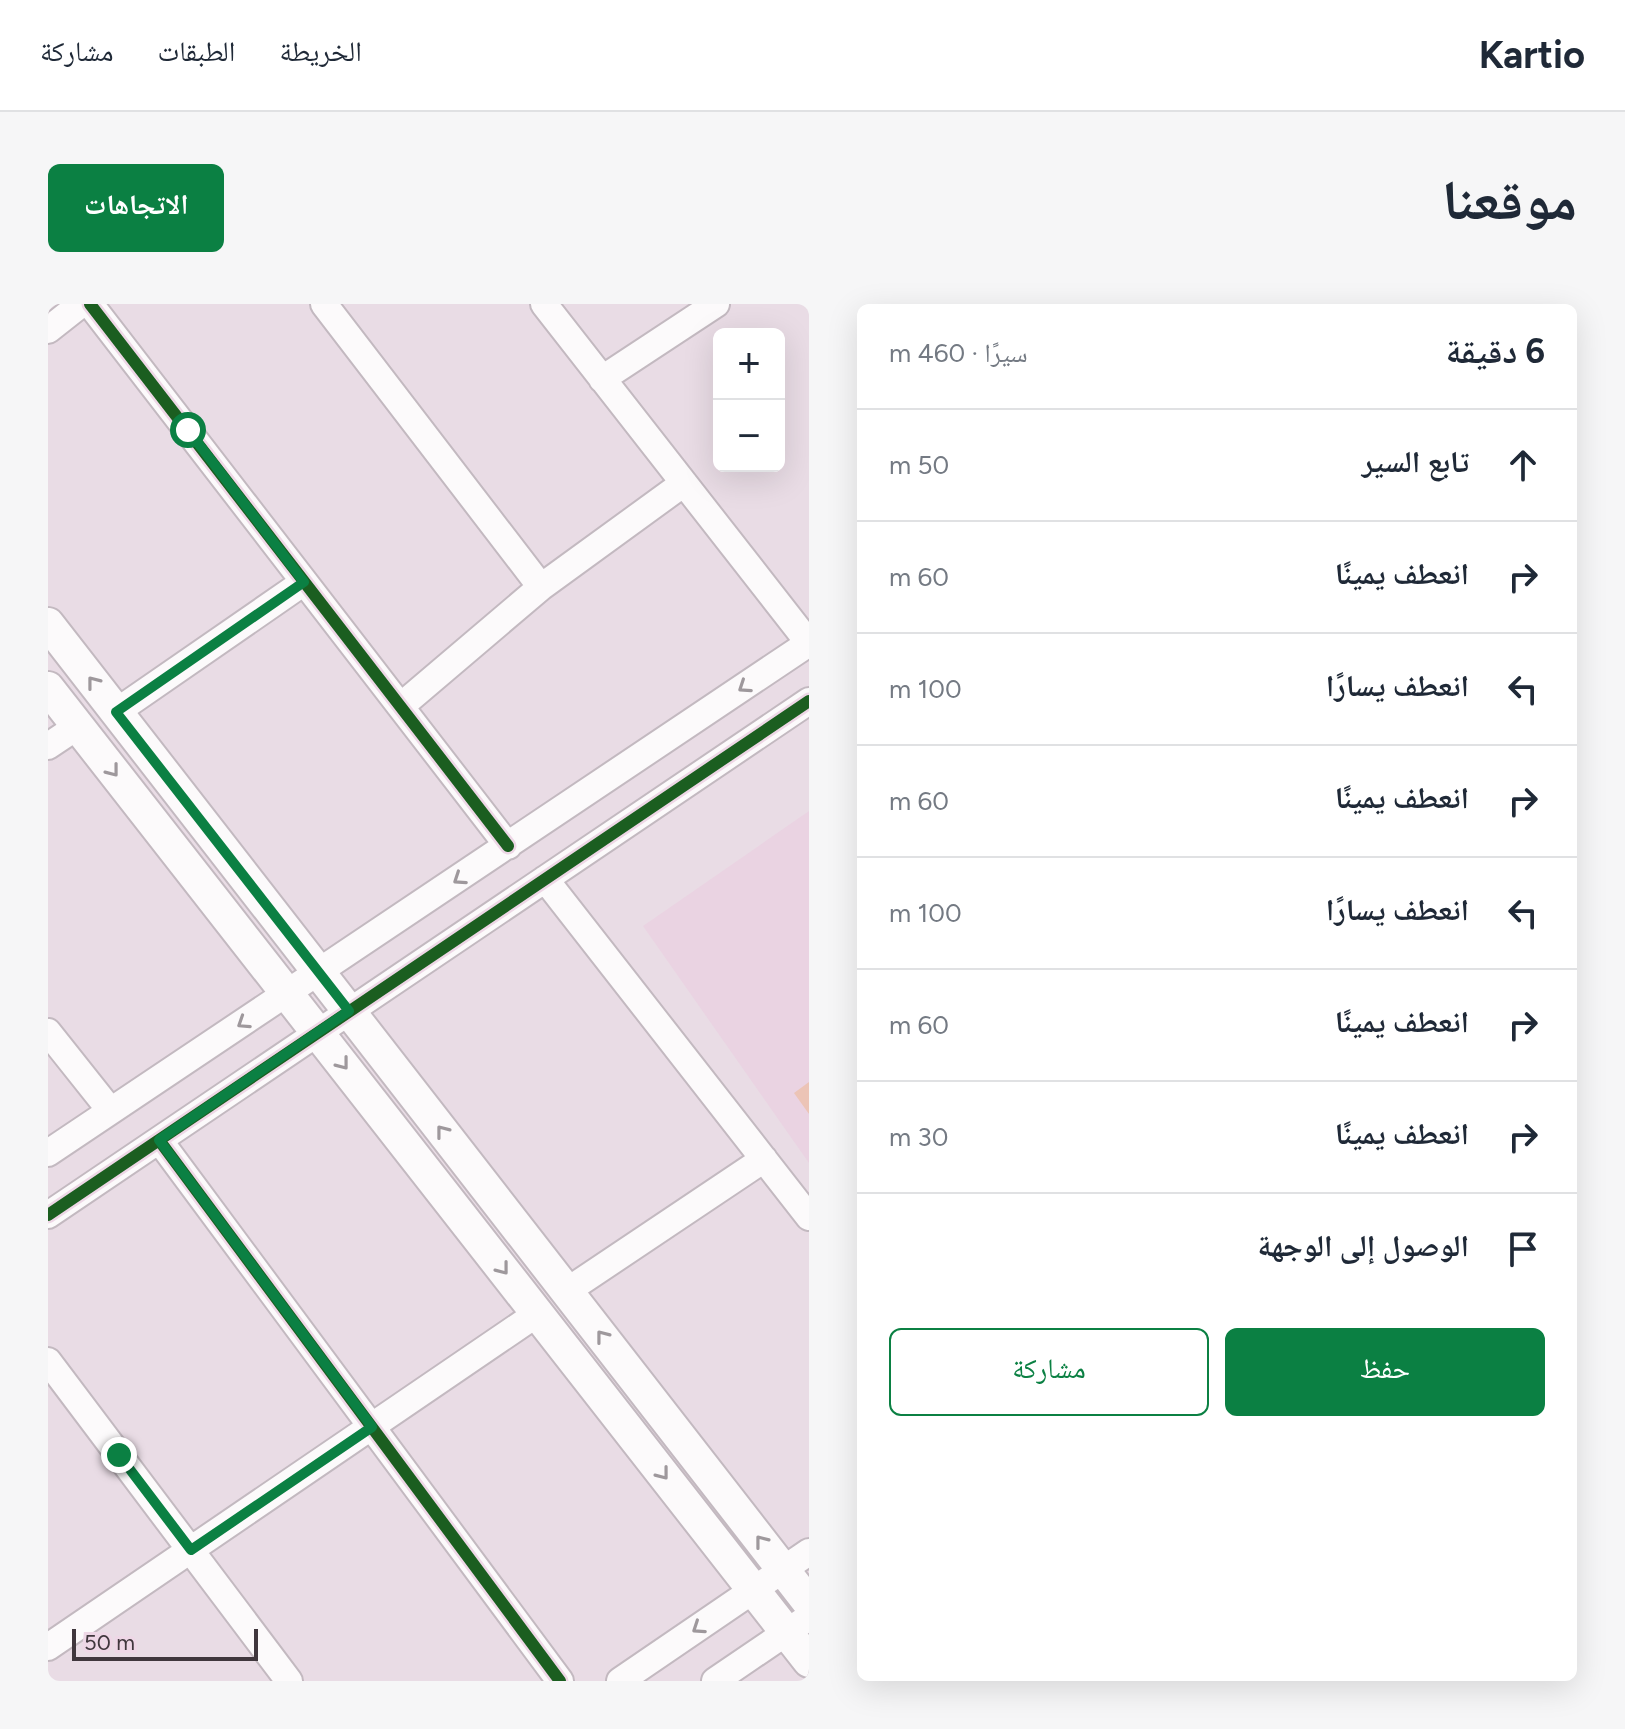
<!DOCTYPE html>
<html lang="ar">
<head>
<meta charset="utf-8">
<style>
  body { margin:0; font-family:Figtree,"Noto Naskh Arabic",sans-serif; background:#f6f6f7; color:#1f2937; direction:rtl }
  .controls { position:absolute; right:24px; top:24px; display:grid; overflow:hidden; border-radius:12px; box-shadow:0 8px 32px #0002 }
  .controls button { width:72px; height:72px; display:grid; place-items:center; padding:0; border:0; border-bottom:2px solid #e0e1e3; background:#fff; color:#1f2937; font:40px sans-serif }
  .scale { position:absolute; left:24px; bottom:20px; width:186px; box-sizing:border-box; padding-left:8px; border:4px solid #40373d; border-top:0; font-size:22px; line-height:28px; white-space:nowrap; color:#40373d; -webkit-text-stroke:6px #eed7e6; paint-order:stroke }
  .stop { position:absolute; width:24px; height:24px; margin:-18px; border:6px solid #0b8043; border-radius:50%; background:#fff }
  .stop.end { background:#0b8043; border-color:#fff; box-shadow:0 2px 8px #0008 }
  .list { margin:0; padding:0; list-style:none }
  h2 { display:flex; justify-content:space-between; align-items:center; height:104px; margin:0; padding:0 32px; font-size:34px }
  h2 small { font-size:26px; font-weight:400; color:#747a83 }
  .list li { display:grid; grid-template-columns:52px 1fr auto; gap:24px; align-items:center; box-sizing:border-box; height:112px; padding:0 32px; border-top:2px solid #e0e1e3 }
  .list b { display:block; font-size:30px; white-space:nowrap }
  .list em { font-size:26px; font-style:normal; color:#747a83 }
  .actions { display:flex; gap:16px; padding:24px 32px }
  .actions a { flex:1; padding:18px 0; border:2px solid #0b8043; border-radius:12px; text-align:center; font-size:28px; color:#0b8043 }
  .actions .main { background:#0b8043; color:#fff }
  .icon { flex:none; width:44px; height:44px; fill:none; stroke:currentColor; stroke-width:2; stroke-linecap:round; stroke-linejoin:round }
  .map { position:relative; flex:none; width:761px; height:1377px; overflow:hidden; direction:ltr; border-radius:12px }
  header { display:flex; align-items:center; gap:48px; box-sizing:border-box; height:112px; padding:0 40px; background:#fff; border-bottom:2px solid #e0e1e3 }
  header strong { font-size:38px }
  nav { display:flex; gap:44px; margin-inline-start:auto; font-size:28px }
  .intro { display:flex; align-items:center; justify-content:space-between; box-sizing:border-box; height:192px; padding:0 48px }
  h1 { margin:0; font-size:56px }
  .button { padding:20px 36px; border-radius:12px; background:#0b8043; color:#fff; font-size:28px; font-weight:700 }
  main { display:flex; gap:48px; padding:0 48px }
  aside { flex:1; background:#fff; border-radius:12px; box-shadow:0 8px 32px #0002 }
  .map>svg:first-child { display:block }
</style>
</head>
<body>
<header>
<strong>Kartio</strong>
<nav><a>الخريطة</a><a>الطبقات</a><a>مشاركة</a></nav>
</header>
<div class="intro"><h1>موقعنا</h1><a class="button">الاتجاهات</a></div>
<main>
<aside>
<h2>6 دقيقة<small>سيرًا · 460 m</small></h2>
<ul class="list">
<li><svg class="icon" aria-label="ahead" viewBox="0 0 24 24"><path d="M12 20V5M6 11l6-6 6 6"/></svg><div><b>تابع السير</b></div><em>50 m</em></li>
<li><svg class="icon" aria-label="right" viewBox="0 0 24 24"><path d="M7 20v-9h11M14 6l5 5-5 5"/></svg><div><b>انعطف يمينًا</b></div><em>60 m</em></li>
<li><svg class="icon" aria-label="left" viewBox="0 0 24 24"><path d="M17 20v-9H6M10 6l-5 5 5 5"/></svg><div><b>انعطف يسارًا</b></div><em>100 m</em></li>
<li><svg class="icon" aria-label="right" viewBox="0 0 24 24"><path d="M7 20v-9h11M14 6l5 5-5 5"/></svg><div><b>انعطف يمينًا</b></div><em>60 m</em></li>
<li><svg class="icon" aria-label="left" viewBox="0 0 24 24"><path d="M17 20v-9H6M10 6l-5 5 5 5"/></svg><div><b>انعطف يسارًا</b></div><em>100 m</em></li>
<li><svg class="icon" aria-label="right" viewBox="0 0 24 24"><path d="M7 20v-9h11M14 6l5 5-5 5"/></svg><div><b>انعطف يمينًا</b></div><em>60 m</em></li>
<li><svg class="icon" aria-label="right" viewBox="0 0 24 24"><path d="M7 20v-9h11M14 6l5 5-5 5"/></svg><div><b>انعطف يمينًا</b></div><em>30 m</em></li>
<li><svg class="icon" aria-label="arrive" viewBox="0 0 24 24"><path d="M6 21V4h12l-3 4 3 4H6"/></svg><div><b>الوصول إلى الوجهة</b></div></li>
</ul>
<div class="actions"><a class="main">حفظ</a><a>مشاركة</a></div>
</aside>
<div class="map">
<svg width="761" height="1377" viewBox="0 0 761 1377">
  <rect width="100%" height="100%" fill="#e9dce5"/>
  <path fill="#ead3e2" d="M761,507V859L595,622Z"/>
  <path fill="#ecc4b6" d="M761,778V810L746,789Z"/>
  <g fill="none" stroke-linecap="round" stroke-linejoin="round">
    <g stroke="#c3b9c0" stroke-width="30">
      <path id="minor" d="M42,0L460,542
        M276,0L493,283
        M496,0L761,339
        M0,26L33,0
        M554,75L668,0
        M353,402L493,283L636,179
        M68,408L256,278
        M0,442L30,422
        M497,575L761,913
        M0,728L62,806
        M111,836L512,1377
        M0,849L761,339
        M0,911L761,397
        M519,987L716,855
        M0,1057L241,1377
        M0,1343L490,1009
        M572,1377L761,1248
        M667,1377L761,1313"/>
    </g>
    <g stroke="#c3b9c0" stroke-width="36">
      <path id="major" d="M0,320L761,1299
        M0,384L761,1357"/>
    </g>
    <use href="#minor" stroke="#fcfafb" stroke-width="26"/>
    <use href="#major" stroke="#fcfafb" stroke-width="32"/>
    <g stroke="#eed7e6" stroke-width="17">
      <path id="cycleway" d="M42,0L460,542
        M111,836L512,1377
        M0,911L761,397"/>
    </g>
    <use href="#cycleway" stroke="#1b5e20" stroke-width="12"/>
  </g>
  <defs><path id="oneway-chevron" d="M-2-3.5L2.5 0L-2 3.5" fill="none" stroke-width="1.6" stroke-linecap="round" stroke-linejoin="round" transform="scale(2)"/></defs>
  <g stroke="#9e989c">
    <use href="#oneway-chevron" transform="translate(45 378) rotate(-128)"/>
    <use href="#oneway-chevron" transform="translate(696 383) rotate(146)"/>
    <use href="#oneway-chevron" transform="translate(65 467) rotate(52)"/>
    <use href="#oneway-chevron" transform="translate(411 575) rotate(146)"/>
    <use href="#oneway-chevron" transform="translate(195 719) rotate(147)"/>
    <use href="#oneway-chevron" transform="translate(295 760) rotate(52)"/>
    <use href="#oneway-chevron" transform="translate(394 827) rotate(-128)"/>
    <use href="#oneway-chevron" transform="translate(455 965) rotate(52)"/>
    <use href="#oneway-chevron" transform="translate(554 1032) rotate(-128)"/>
    <use href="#oneway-chevron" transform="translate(615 1170) rotate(52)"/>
    <use href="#oneway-chevron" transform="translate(713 1237) rotate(-128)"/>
    <use href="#oneway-chevron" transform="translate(650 1324) rotate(146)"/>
  </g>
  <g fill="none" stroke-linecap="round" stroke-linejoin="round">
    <path stroke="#0b8043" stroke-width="10" d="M71,1151L143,1246L324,1123L111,836L301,707L68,408L256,278L140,126"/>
  </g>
</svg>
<div class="controls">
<button>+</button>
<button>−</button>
</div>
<div class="scale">50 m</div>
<div class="stop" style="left:140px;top:126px"></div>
<div class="stop end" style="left:71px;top:1151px"></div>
</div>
</main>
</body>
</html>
